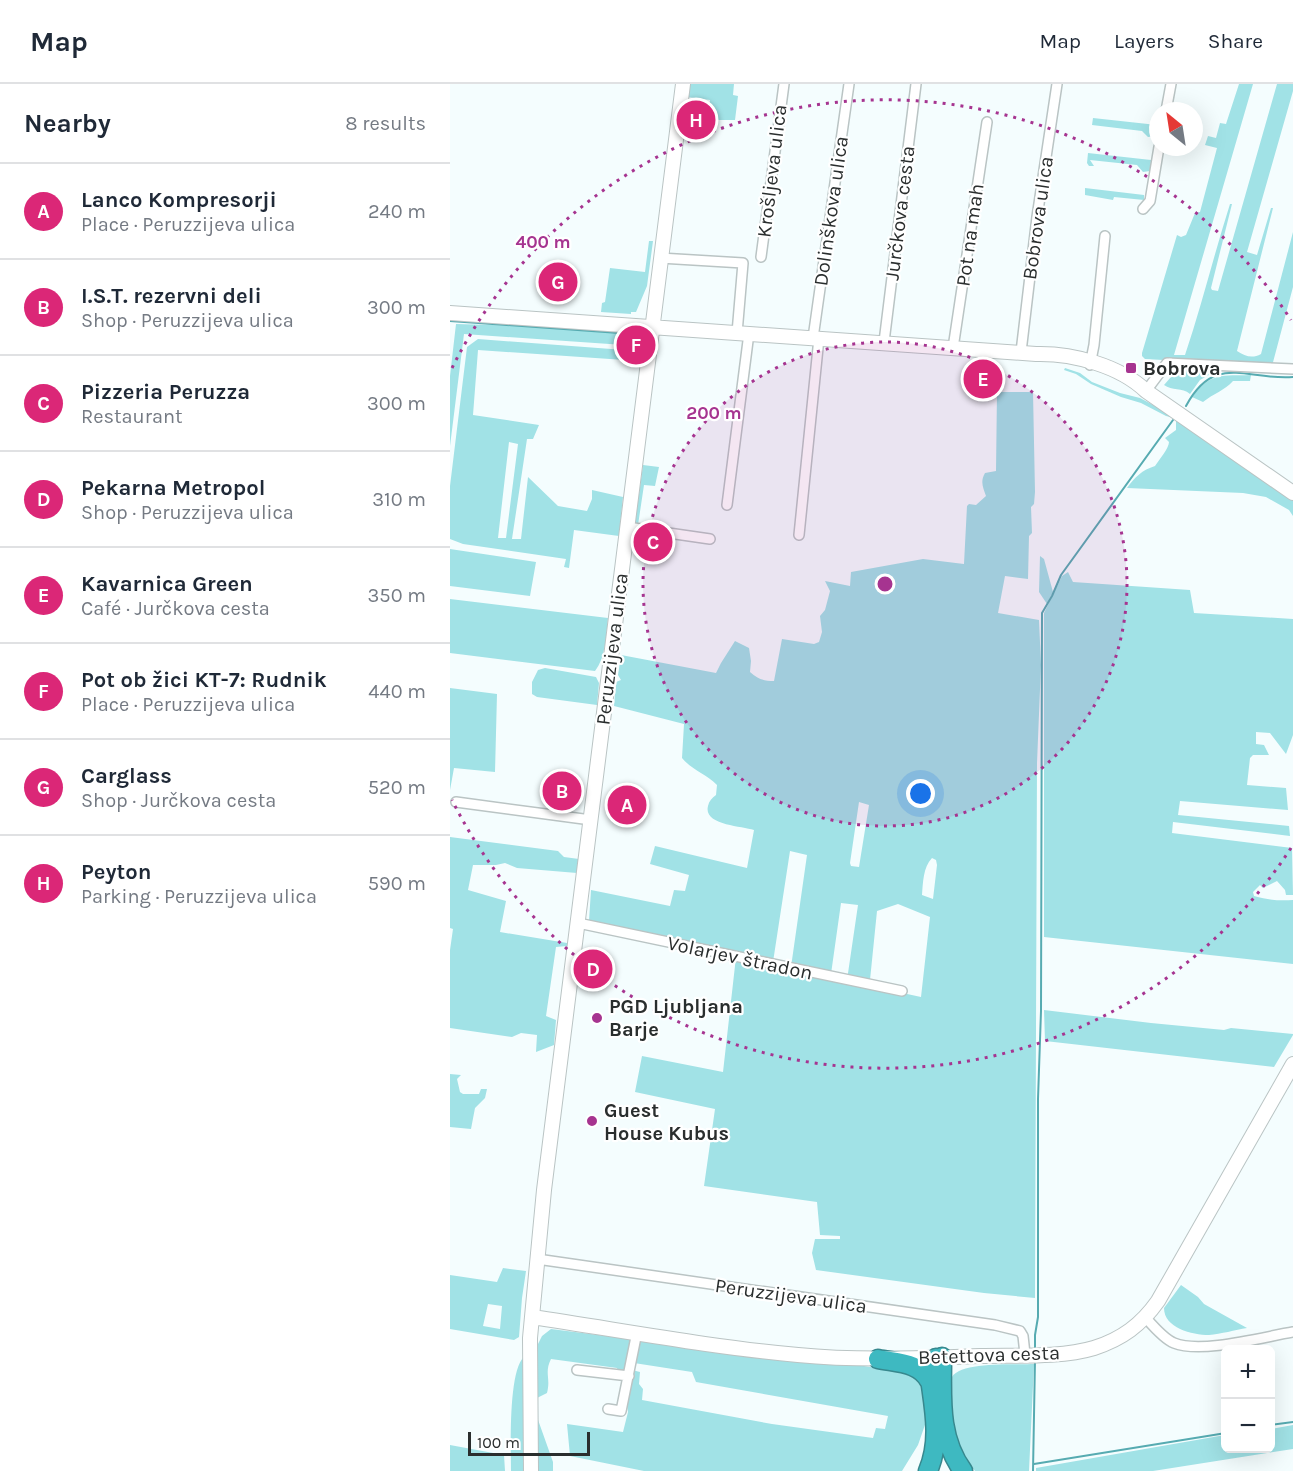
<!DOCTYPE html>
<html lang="en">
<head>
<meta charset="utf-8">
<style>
  body { margin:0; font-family:Karla,sans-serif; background:#f2f2f3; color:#1f2937 }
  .controls { position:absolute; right:18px; bottom:18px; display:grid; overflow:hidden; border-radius:9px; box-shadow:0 6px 24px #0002 }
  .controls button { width:54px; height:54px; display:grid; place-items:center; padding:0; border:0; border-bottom:2px solid #e0e1e3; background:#fff; color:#1f2937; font:30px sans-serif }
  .compass { position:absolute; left:699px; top:18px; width:54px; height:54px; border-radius:50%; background:#fff; box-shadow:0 6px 24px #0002; rotate:330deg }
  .scale { position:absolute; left:18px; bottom:15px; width:122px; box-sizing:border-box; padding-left:6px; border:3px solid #2a2e2e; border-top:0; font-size:16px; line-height:21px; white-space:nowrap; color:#2a2e2e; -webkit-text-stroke:4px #fff; paint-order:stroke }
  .you { position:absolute; left:471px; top:710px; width:21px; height:21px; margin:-15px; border:4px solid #fff; border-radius:50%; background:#1a73e8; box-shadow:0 0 0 9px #1a73e833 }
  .badge { display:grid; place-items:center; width:39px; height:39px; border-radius:50%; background:#db2777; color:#fff; font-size:20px; font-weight:700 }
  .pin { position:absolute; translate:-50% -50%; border:3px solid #fff; box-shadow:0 2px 6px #0006 }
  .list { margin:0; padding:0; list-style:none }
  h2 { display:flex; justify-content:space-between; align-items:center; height:78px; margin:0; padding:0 24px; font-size:26px }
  h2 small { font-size:20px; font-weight:400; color:#747a83 }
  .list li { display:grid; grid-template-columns:39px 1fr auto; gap:18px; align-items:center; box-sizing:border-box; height:96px; padding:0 24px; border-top:2px solid #e0e1e3 }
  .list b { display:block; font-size:22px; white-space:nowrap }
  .list p { margin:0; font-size:20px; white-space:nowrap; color:#747a83 }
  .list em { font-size:20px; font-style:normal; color:#747a83 }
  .map { position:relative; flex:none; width:843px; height:1387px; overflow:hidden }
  header { display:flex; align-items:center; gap:36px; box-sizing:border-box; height:84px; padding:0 30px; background:#fff; border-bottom:2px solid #e0e1e3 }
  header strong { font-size:28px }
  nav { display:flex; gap:33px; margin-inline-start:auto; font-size:21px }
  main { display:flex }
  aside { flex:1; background:#fff }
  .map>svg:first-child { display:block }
</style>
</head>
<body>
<header>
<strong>Map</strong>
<nav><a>Map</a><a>Layers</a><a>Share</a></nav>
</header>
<main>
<aside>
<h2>Nearby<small>8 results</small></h2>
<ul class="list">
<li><span class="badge">A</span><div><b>Lanco Kompresorji</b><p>Place · Peruzzijeva ulica</p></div><em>240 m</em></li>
<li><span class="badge">B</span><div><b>I.S.T. rezervni deli</b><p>Shop · Peruzzijeva ulica</p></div><em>300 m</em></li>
<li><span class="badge">C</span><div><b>Pizzeria Peruzza</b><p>Restaurant</p></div><em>300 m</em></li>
<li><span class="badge">D</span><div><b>Pekarna Metropol</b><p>Shop · Peruzzijeva ulica</p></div><em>310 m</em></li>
<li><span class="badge">E</span><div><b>Kavarnica Green</b><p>Café · Jurčkova cesta</p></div><em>350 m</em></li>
<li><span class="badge">F</span><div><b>Pot ob žici KT-7: Rudnik</b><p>Place · Peruzzijeva ulica</p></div><em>440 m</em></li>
<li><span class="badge">G</span><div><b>Carglass</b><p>Shop · Jurčkova cesta</p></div><em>520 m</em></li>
<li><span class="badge">H</span><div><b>Peyton</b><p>Parking · Peruzzijeva ulica</p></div><em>590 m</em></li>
</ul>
</aside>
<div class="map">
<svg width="843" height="1387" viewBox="0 0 843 1387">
  <rect width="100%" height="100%" fill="#f4fdfe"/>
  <path fill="#a1e2e6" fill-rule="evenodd" d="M239,0H284L283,11L288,12L285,36H258L260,16L237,13Z
    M789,0H803L724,271H735C752,221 764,170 780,120H782L761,204L762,206L768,207L827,0H843V7L797,168L807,171L821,124H823L787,267C795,272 802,275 811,270L843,148V203L822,282L695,275L692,272V269L727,151L731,153L736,151L745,129L750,128L767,64L755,61L758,52L766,54L770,39L776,40Z
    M643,34L707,41L706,52L698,53L692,47L642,41Z
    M638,69L701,76L700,87L693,88L687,81L640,76L644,82H639L637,79Z
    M635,104L694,111V116L664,113L663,116L635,111Z
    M199,157H203L197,202L186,228H181V230L151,228L152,219L155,218L160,184L195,188Z
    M6,240L176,245L184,247V255L174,261L14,250L0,362V292Z
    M28,255L188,267L191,258L189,277L28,266L23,331L89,341L83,355H77L62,455H71L78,393L108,422L137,427L142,415V406L173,413L169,452L124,446L119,484L114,483L116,475L13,460L0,455V402L17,263ZM59,358L68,360L56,454H48Z
    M730,283L764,285V288L750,296L740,310C732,303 722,307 714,301L721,293L722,285Z
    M615,284L630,289L642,298L670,309L690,314L722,331L720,333L716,332L691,319L671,313L641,300L626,290L614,286Z
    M801,291L800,297H783C775,306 763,310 753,318L742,313C760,288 773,292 801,291Z
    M547,308H583L585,408L584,420L581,423L582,449L579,452L578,495L555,492L548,529L589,536L591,581L587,679L585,1214L534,1209L366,1186L362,1169L365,1155H390V1152L370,1151L367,1118L254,1102L265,1025L185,1008L192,972L273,988L286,873L471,913L480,833L448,820L427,827L420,896H397L408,821L391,819L381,890L341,883L357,771L340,767L323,878L142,840L139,837L141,806L220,822L224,806L235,807L239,791L200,780L205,762L297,784L304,746C291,742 253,741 258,722C259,717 262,714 266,711L267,701C256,690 242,686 232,674L234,640L164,622L166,598L171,596L168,591L171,571L266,589L271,579L285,557L299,564L301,577L300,588C308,595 313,597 324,597L332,555L364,560L369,558L372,548L370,532L375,526L380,507L375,497L400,502L401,488L473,475L514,480L517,422L519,420L526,421L536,412C533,403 530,398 535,389L546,387ZM409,718L419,721L409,783L401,782L400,779ZM482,774L486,776L487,781L483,815L472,811C473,799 473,783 482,774Z
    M726,335L843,416V432L839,426L816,413L793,409L677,404C685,393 692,386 705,382C709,376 719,364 719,358L715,354L726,346Z
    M193,381L209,383L205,402L194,401L188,441L185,440Z
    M0,465L86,478L80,512L0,502Z
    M590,472L594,475L603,508L597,520L589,508Z
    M618,488L623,498L740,506L744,529L843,535V651L836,670L820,649L806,648V660L814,661L819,671H803L800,674L797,701L836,704L838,726L730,717L728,731L839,742L840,752L723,738L722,749L842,764L843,811H836L835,806L827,797L813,804L810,801L803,808L804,812C818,816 829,817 843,816V880L594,853V529L612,492Z
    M0,515L158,534C156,551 156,573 145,587L0,569Z
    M95,584L146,593L149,599L147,621L87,613L82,610V598L88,586Z
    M0,604L47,610L45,688L4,684L0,706Z
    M0,753L108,767L114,773L129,775L127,789L67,784L55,779L46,781H23L18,806L56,817L50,848L117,859V862L106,863L96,932L106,936L104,961L86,968L87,951L71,949L62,953L0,944V866L3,845L0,844Z
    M594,926L701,939L774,946L781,944L843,950V951L824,983L595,957Z
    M0,990L11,991L7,995L10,1008L13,1010H29L31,1005H37L35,1014L25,1024L21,1045L0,1043Z
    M53,1184L76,1187L72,1214L69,1253L64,1256L0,1245V1191L47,1198ZM38,1220L52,1222L50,1245L33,1242Z
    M731,1201L748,1213L754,1220L797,1244C785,1246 771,1250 759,1251C742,1251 714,1244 714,1224Z
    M101,1245L180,1255L182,1259L176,1288L168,1289L167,1284L101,1275C94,1289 101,1294 97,1309L87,1314L88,1260L92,1252Z
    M189,1256L337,1277L414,1282L460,1289L471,1298L477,1335L468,1361L452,1387H194L120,1372L117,1340L173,1348L178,1328L176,1314L182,1286L190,1288L189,1300L193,1305L192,1316L322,1340L423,1354L426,1344L435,1345L438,1332L246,1298L242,1288L184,1279Z
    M74,1273L75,1387H61C61,1365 58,1287 74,1273Z
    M584,1280L579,1387H525C514,1373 506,1360 504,1343L501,1340C500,1326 495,1305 502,1293C511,1277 566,1281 584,1280Z
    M87,1333L103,1378V1387H87Z
    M843,1341V1365L703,1387H586V1384L775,1351L776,1364H820L821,1345Z
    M0,1361L54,1371L55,1387H0Z"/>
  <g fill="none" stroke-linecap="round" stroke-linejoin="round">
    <path stroke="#56abb1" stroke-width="2" d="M0,237L183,250
      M736,322C765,268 797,297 843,293
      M585,1267V1251L588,1233V1015L591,927L592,529L602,512L611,491L723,336
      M820,1341L843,1338
      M584,1380L776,1349
      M583,1387L585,1276"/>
    <g stroke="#bac4c4" stroke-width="12">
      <path id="street" d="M716,27L721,0
        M693,125L700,117L709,63
        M311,173L334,0
        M210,174L293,179L287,249
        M363,254L399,0
        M434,258L466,0
        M503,264L537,38
        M571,268L587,133L607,0
        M640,281L644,261L655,152
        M696,307L717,279L843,285
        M277,421L299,249
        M177,443L260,455
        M349,451L369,254
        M6,718L141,736
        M128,839L452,907
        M87,1175L545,1241L570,1247L573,1252L575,1270
        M696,1234C703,1242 714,1255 724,1259C751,1270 813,1253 843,1248
        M127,1286L179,1292
        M158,1325L171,1327L187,1248"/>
    </g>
    <g stroke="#bac4c4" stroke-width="16">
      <path id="secondary" d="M0,229L586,270C623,269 670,282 696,307L843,409
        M82,1233C170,1246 259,1263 348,1271C409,1277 469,1274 530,1272C564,1271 611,1274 644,1264C672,1255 691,1241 708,1217L843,980
        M81,1387L80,1254L94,1106L233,0"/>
    </g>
    <g stroke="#37888e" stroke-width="21">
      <path id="highway" d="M492,1273C492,1313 488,1353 513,1387
        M428,1275C447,1279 470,1278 480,1298
        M478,1387C492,1354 483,1321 479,1287L482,1278L486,1274"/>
    </g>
    <use href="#street" stroke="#fff" stroke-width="9"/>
    <use href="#secondary" stroke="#fff" stroke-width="14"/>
    <use href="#highway" stroke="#3eb9c1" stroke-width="18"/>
  </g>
  <circle cx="435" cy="500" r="242" fill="#a63490" fill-opacity=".12"/>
  <g fill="none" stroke="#a63490" stroke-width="3" stroke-dasharray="3 6">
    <circle cx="435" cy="500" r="242"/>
    <path d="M841 764A484 484 0 0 1 2 716M2 284A484 484 0 0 1 841 236"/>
  </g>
  <g fill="#a63490" stroke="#fff" stroke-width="2">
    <rect x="675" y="278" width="12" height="12" rx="3"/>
    <circle cx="147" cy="934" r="6"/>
    <circle cx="142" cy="1037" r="6"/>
  </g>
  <g text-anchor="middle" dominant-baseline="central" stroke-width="4.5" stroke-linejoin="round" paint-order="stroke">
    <g font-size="20" fill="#2a2e2e" stroke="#fff">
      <text transform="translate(322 87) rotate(-83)">Krošljeva ulica</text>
      <text transform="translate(381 127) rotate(-82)">Dolinškova ulica</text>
      <text transform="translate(450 129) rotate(-83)">Jurčkova cesta</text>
      <text transform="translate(588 134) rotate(-82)">Bobrova ulica</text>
      <text transform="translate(520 151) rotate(-82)">Pot na mah</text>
      <text transform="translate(162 565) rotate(-83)">Peruzzijeva ulica</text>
      <text transform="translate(290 874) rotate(12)">Volarjev štradon</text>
      <text transform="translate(341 1212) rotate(8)">Peruzzijeva ulica</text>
      <text transform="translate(539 1271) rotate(-2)">Betettova cesta</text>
    </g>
    <g font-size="20" font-weight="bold" fill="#2a2e2e" stroke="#fff" text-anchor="start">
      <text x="693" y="284">Bobrova</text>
      <text x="159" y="922">PGD Ljubljana<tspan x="159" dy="23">Barje</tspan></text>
      <text x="154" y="1026">Guest<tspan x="154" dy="23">House Kubus</tspan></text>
    </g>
  </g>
  <circle cx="435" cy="500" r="9" fill="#a63490" stroke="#fff" stroke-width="3"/>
  <g font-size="18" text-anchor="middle" font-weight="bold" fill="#a63490" stroke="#fff" stroke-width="4.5" stroke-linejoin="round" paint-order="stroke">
    <text x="93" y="164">400 m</text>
    <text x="264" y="335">200 m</text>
  </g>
</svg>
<div class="controls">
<button>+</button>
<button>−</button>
</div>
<svg class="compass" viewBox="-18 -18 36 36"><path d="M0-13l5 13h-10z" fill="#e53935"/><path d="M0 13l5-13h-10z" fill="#747a83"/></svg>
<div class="scale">100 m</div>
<div class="you"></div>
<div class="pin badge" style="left:177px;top:721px">A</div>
<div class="pin badge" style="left:112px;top:707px">B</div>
<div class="pin badge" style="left:203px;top:458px">C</div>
<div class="pin badge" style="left:143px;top:885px">D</div>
<div class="pin badge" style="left:533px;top:295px">E</div>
<div class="pin badge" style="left:186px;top:261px">F</div>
<div class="pin badge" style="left:108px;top:198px">G</div>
<div class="pin badge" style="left:246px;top:36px">H</div>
</div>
</main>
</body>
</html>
